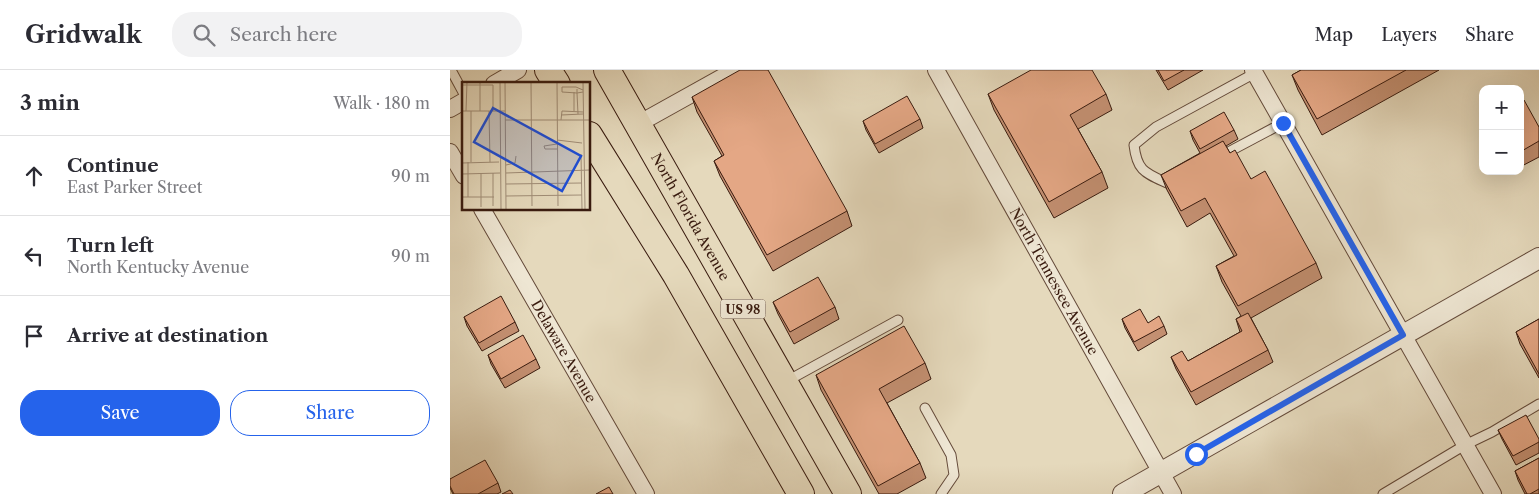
<!DOCTYPE html>
<html lang="en">
<head>
<meta charset="utf-8">
<style>
  body { margin:0; font-family:"Libre Caslon Text",serif; background:#f2f2f3; color:#2b2b33 }
  .controls { position:absolute; right:15px; top:15px; display:grid; overflow:hidden; border-radius:10px; box-shadow:0 5px 20px #0002 }
  .controls button { width:45px; height:45px; display:grid; place-items:center; padding:0; border:0; border-bottom:1px solid #e1e1e2; background:#fff; color:#2b2b33; font:25px sans-serif }
  .stop { position:absolute; width:15px; height:15px; margin:-11px; border:4px solid #2563eb; border-radius:50%; background:#fff }
  .stop.end { background:#2563eb; border-color:#fff; box-shadow:0 1px 5px #0008 }
  .list { margin:0; padding:0; list-style:none }
  h2 { display:flex; justify-content:space-between; align-items:center; height:65px; margin:0; padding:0 20px; font-size:21px }
  h2 small { font-size:16px; font-weight:400; color:#7c7c81 }
  .list li { display:grid; grid-template-columns:32px 1fr auto; gap:15px; align-items:center; box-sizing:border-box; height:80px; padding:0 20px; border-top:1px solid #e1e1e2 }
  .list b { display:block; font-size:19px; white-space:nowrap }
  .list p { margin:0; font-size:16px; white-space:nowrap; color:#7c7c81 }
  .list em { font-size:16px; font-style:normal; color:#7c7c81 }
  .actions { display:flex; gap:10px; padding:15px 20px }
  .actions a { flex:1; padding:11px 0; border:1px solid #2563eb; border-radius:20px; text-align:center; font-size:18px; color:#2563eb }
  .actions .main { background:#2563eb; color:#fff }
  .icon { flex:none; width:28px; height:28px; fill:none; stroke:currentColor; stroke-width:2; stroke-linecap:round; stroke-linejoin:round }
  .map { position:relative; flex:none; width:1089px; height:424px; overflow:hidden }
  header { display:flex; align-items:center; gap:30px; box-sizing:border-box; height:70px; padding:0 25px; background:#fff; border-bottom:1px solid #e1e1e2 }
  header strong { font-size:24px }
  nav { display:flex; gap:28px; margin-inline-start:auto; font-size:18px }
  .search { width:350px; height:45px; background:#f2f2f3; display:flex; align-items:center; gap:12px; box-sizing:border-box; padding:0 18px; border-radius:20px; color:#7c7c81; font-size:19px }
  main { display:flex }
  aside { flex:1; background:#fff }
  .map>svg:first-child { display:block }
</style>
</head>
<body>
<header>
<strong>Gridwalk</strong>
<div class="search"><svg class="icon" aria-label="search" viewBox="0 0 24 24"><circle cx="10" cy="10" r="6"/><path d="M15 15l6 6"/></svg>Search here</div>
<nav><a>Map</a><a>Layers</a><a>Share</a></nav>
</header>
<main>
<aside>
<h2>3 min<small>Walk · 180 m</small></h2>
<ul class="list">
<li><svg class="icon" aria-label="ahead" viewBox="0 0 24 24"><path d="M12 20V5M6 11l6-6 6 6"/></svg><div><b>Continue</b><p>East Parker Street</p></div><em>90 m</em></li>
<li><svg class="icon" aria-label="left" viewBox="0 0 24 24"><path d="M17 20v-9H6M10 6l-5 5 5 5"/></svg><div><b>Turn left</b><p>North Kentucky Avenue</p></div><em>90 m</em></li>
<li><svg class="icon" aria-label="arrive" viewBox="0 0 24 24"><path d="M6 21V4h12l-3 4 3 4H6"/></svg><div><b>Arrive at destination</b></div></li>
</ul>
<div class="actions"><a class="main">Save</a><a>Share</a></div>
</aside>
<div class="map">
<svg width="1089" height="424" viewBox="0 0 1089 424">
  <rect width="100%" height="100%" fill="#e5d9bc"/>
  <filter id="stains"><feTurbulence type="fractalNoise" baseFrequency=".004" numOctaves="4"/><feColorMatrix values="0 0 0 0 .2 0 0 0 0 .09 0 0 0 0 .02 0 0 0 .5 -.17"/></filter>
  <radialGradient id="worn" r=".72"><stop offset=".6" stop-color="#630" stop-opacity="0"/><stop offset="1" stop-color="#630" stop-opacity=".3"/></radialGradient>
  <g fill="none" stroke-linecap="round" stroke-linejoin="round">
    <g stroke="#644a3a" stroke-width="11">
      <path id="service" d="M1,0L14,24
        M769,87L833,53
        M724,110L717,113C695,103 687,101 684,75L706,57L805,3
        M337,311L448,250
        M475,338L501,385L504,405L491,424
        M933,424L1015,375L1042,362L1089,334"/>
    </g>
    <g stroke="#644a3a" stroke-width="18">
      <g id="minor">
        <path id="s1" d="M486,0L723,424"/>
        <path d="M803,0L1043,424"/>
        <path d="M44,14L68,0"/>
        <path d="M0,39L14,31"/>
        <path d="M188,54L285,0"/>
        <path d="M0,82L14,106"/>
        <path id="s2" d="M32,139L196,424"/>
      </g>
    </g>
    <g stroke="#644a3a" stroke-width="22">
      <path id="tertiary" d="M673,424L1089,188"/>
    </g>
    <g stroke="#391b0f" stroke-width="28">
      <g id="primary">
        <path d="M98,0L107,14"/>
        <path id="s3" d="M157,0L398,424"/>
        <path d="M139,65L226,205L351,424"/>
      </g>
    </g>
    <use href="#service" stroke="#eee6d3" stroke-width="9"/>
    <use href="#minor" stroke="#eee6d3" stroke-width="16"/>
    <use href="#tertiary" stroke="#eee6d3" stroke-width="20"/>
    <use href="#primary" stroke="#e5d9bc" stroke-width="26"/>
  </g>
  <path fill="#c49072" stroke="#391b0f" d="M706,0H753L718,20Z
    M851,0H989L872,65L848,20L842,5Z
    M538,24H656L662,40L628,59L652,102L658,118L604,148L544,40Z
    M242,27L397,141L402,156L323,201L270,106L264,91L272,86L247,42Z
    M1070,32L1089,57V87L1070,97Z
    M470,49L473,58L429,83L416,60L413,51Z
    M784,60L788,69L776,76L780,83L801,109L866,193L872,208L801,248L818,280L823,292L746,335L726,299L721,287L738,291L790,262L786,249L791,246L772,212L766,196L784,186L760,143L737,157L717,120L711,105L750,83L743,70L740,61Z
    M323,232L385,237L389,249L344,274L328,244Z
    M14,247L65,252L69,261L32,281L17,256Z
    M672,249L714,256L717,264L688,281L675,258Z
    M1089,249V308L1070,274L1066,262Z
    M38,285L86,289L90,298L55,318L41,294Z
    M475,293L481,309L437,333L470,393L476,408L447,424H429L371,320L366,305Z
    M1048,360L1089,369V383L1066,395L1052,369Z
    M1089,388V424H1075L1068,410L1065,401Z
    M0,409L48,413L51,422L47,424H3L0,418Z"/>
  <path fill="#e4a785" stroke="#391b0f" d="M290,0H318L397,141L317,185L264,91L274,85L242,27Z
    M581,0H642L656,24L620,45L652,102L599,132L538,24Z
    M708,0H734L714,11Z
    M851,0H956L867,49L842,5Z
    M457,26L470,49L425,74L413,51Z
    M1074,30L1089,57V71L1070,82V32Z
    M774,42L784,60L750,79L740,61Z
    M773,71L780,83L785,80L801,109L815,101L866,193L788,236L766,196L787,185L755,128L731,141L711,105Z
    M368,207L385,237L340,262L323,232Z
    M51,226L65,252L29,273L14,247Z
    M690,239L698,253L709,246L714,256L684,272L672,249Z
    M798,243L818,280L741,322L721,287L732,281L738,291L792,261L786,249Z
    M1089,249V304L1066,262Z
    M454,256L475,293L429,319L470,393L428,416L366,305Z
    M73,265L86,289L51,309L38,285Z
    M1076,345L1089,369V372L1063,386L1048,360Z
    M1089,388V419L1080,424H1077L1065,401Z
    M35,390L48,413L28,424H4L0,416V409Z
    M159,417L163,424H146Z
    M60,420L63,424H52Z"/>
  <g fill="none" stroke-linecap="round" stroke-linejoin="round">
    <path stroke="#2563eb" stroke-width="6" d="M746,384L953,265L833,53"/>
  </g>
  <g text-anchor="middle" dominant-baseline="central" stroke-width="5" stroke-linejoin="round" paint-order="stroke">
    <rect fill="#eee6d3" stroke="#6f584a" stroke-width="1" x="270.5" y="229.5" width="45" height="19" rx="4"/>
    <g font-size="12" font-weight="bold" fill="#391b0f">
      <text x="293" y="239">US 98</text>
    </g>
    <g font-size="14" fill="#391b0f" stroke="#eee6d3">
      <text stroke="none"><textPath href="#s3" startOffset="169">North Florida Avenue</textPath></text>
      <text stroke="none"><textPath href="#s1" startOffset="242">North Tennessee Avenue</textPath></text>
      <text stroke="none"><textPath href="#s2" startOffset="164">Delaware Avenue</textPath></text>
    </g>
  </g>
  <g transform="translate(12 12)">
    <rect width="128" height="128" fill="#e5d9bc"/>
    <path fill="none" stroke="#a08d77" stroke-width="1" d="M18,0V29M38,0L39,127M43,0L44,127M69,0L70,124M95,0L96,124M121,0L123,127M0,3H31M115,7V11L100,10V5H114L121,8M112,10V29M0,29H43M4,29L5,0M9,29V80M27,29L28,80M31,29V3M116,32L115,11L121,10M99,33L121,32M43,38H128M99,38L100,29L121,30M95,58L120,61M95,62L82,64L83,67H95M119,72L120,127M6,80V115M0,81L37,80M44,83L53,81L54,74M31,91V124M44,91L128,88M0,92L38,91M19,92V125M44,102L120,101M44,114L120,113M0,115H32"/>
    <path fill="#1d4ed8" fill-opacity="0.15" stroke="#1d4ed8" stroke-width="2.5" d="M31,26L119,74L100,109L12,60Z"/>
    <rect width="128" height="128" fill="none" stroke="#391b0f" stroke-width="2.5"/>
  </g>
  <rect width="100%" height="100%" filter="url(#stains)"/>
  <rect width="100%" height="100%" fill="url(#worn)"/>
</svg>
<div class="controls">
<button>+</button>
<button>−</button>
</div>
<div class="stop" style="left:746px;top:384px"></div>
<div class="stop end" style="left:833px;top:53px"></div>
</div>
</main>
</body>
</html>
